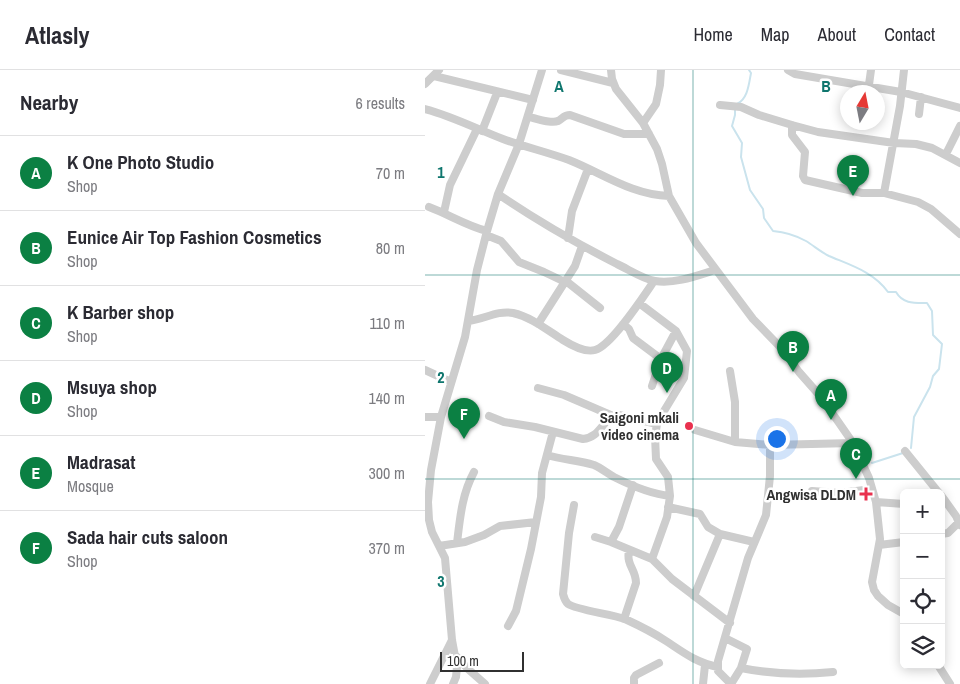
<!DOCTYPE html>
<html lang="en">
<head>
<meta charset="utf-8">
<style>
  body { margin:0; font-family:"Archivo Narrow",sans-serif; background:#f2f2f3; color:#2b2b33 }
  .controls { position:absolute; right:15px; bottom:15px; display:grid; overflow:hidden; border-radius:8px; box-shadow:0 2px 12px #0003 }
  .controls button { width:45px; height:45px; display:grid; place-items:center; padding:0; border:0; border-bottom:1px solid #e1e1e2; background:#fff; color:#2b2b33; font:25px sans-serif }
  .compass { position:absolute; left:415px; top:15px; width:45px; height:45px; border-radius:50%; background:#fff; box-shadow:0 2px 12px #0003; rotate:10deg }
  .scale { position:absolute; left:15px; bottom:12px; width:84px; box-sizing:border-box; padding-left:5px; border:2px solid #303030; border-top:0; font-size:14px; line-height:18px; white-space:nowrap; color:#303030; -webkit-text-stroke:4px #fff; paint-order:stroke }
  .you { position:absolute; left:351px; top:368px; width:18px; height:18px; margin:-12px; border:4px solid #fff; border-radius:50%; background:#1a73e8; box-shadow:0 0 0 8px #1a73e833 }
  .badge { display:grid; place-items:center; width:32px; height:32px; border-radius:50%; background:#0b8043; color:#fff; font-size:16px; font-weight:700 }
  .pin { position:absolute; translate:-50% -41px; filter:drop-shadow(0 1px 2px #0008) }
  .pin::after { content:''; position:absolute; top:26px; width:18px; height:15px; background:inherit; clip-path:polygon(0 0,100% 0,50% 100%) }
  .list { margin:0; padding:0; list-style:none }
  h2 { display:flex; justify-content:space-between; align-items:center; height:65px; margin:0; padding:0 20px; font-size:21px }
  h2 small { font-size:16px; font-weight:400; color:#7c7c81 }
  .list li { display:grid; grid-template-columns:32px 1fr auto; gap:15px; align-items:center; box-sizing:border-box; height:75px; padding:0 20px; border-top:1px solid #e1e1e2 }
  .list b { display:block; font-size:19px; white-space:nowrap }
  .list p { margin:0; font-size:16px; white-space:nowrap; color:#7c7c81 }
  .list em { font-size:16px; font-style:normal; color:#7c7c81 }
  .icon { flex:none; width:28px; height:28px; fill:none; stroke:currentColor; stroke-width:2; stroke-linecap:round; stroke-linejoin:round }
  .map { position:relative; flex:none; width:535px; height:614px; overflow:hidden }
  header { display:flex; align-items:center; gap:30px; box-sizing:border-box; height:70px; padding:0 25px; background:#fff; border-bottom:1px solid #e1e1e2 }
  header strong { font-size:24px }
  nav { display:flex; gap:28px; margin-inline-start:auto; font-size:18px }
  main { display:flex }
  aside { flex:1; background:#fff }
  .map>svg:first-child { display:block }
</style>
</head>
<body>
<header>
<strong>Atlasly</strong>
<nav><a>Home</a><a>Map</a><a>About</a><a>Contact</a></nav>
</header>
<main>
<aside>
<h2>Nearby<small>6 results</small></h2>
<ul class="list">
<li><span class="badge">A</span><div><b>K One Photo Studio</b><p>Shop</p></div><em>70 m</em></li>
<li><span class="badge">B</span><div><b>Eunice Air Top Fashion Cosmetics</b><p>Shop</p></div><em>80 m</em></li>
<li><span class="badge">C</span><div><b>K Barber shop</b><p>Shop</p></div><em>110 m</em></li>
<li><span class="badge">D</span><div><b>Msuya shop</b><p>Shop</p></div><em>140 m</em></li>
<li><span class="badge">E</span><div><b>Madrasat</b><p>Mosque</p></div><em>300 m</em></li>
<li><span class="badge">F</span><div><b>Sada hair cuts saloon</b><p>Shop</p></div><em>370 m</em></li>
</ul>
</aside>
<div class="map">
<svg width="535" height="614" viewBox="0 0 535 614">
  <rect width="100%" height="100%" fill="#fff"/>
  <g fill="none" stroke-linecap="round" stroke-linejoin="round">
    <path stroke="#cae3ed" stroke-width="2" d="M312,34C323,29 324,13 326,3L324,0
      M310,38V45L307,56L317,73L316,87L325,120L338,139L339,148L348,161C359,162 372,166 381,171C389,176 396,182 404,186C425,195 449,202 463,222H471C478,234 489,233 502,233L507,241L508,265L517,274L514,299L508,306L505,317L489,347L486,378
      M424,379L431,387
      M447,393L478,383"/>
    <path stroke="#cdcdcd" stroke-width="8" d="M136,0L188,13
      M186,0L187,9L191,19L218,53L232,79L237,94L244,126L271,173L328,249L358,280L374,302L396,327L428,373L444,408L451,432L455,469L447,512L449,520L453,526L463,535L479,544
      M363,0L370,4L476,22L535,38
      M479,0L475,36L459,123L493,132L506,139L535,164
      M9,6L108,30
      M0,14L14,0
      M443,22L446,0
      M295,35L316,37L334,45L367,55L393,62L469,73L491,74L507,78L535,93
      M0,39C27,46 52,59 78,69C100,77 122,82 144,90C177,103 207,125 244,126
      M494,44L496,27
      M103,47C111,48 126,54 133,51C138,48 139,45 145,45L199,64H224
      M218,53L231,34L235,15L236,0
      M367,55V65L380,82L378,106L380,110L437,123H459
      M57,61L72,23
      M521,84L535,56
      M73,124C111,150 151,173 192,194C203,199 218,209 230,211C250,214 271,206 290,200
      M4,137C23,144 42,156 62,161
      M19,142L25,115L52,59
      M61,165L76,171L94,192L119,202L140,212
      M143,168L147,141L163,99
      M141,211L175,238
      M214,233L251,261L262,281L259,308L236,346L232,354L230,366L231,389L243,407L245,426L242,447L227,489L247,509L305,553
      M43,251C58,250 72,240 88,243C106,247 122,260 138,270C146,275 160,283 170,280C187,275 218,227 229,211
      M113,254L150,196L157,176
      M198,254L204,259L208,268L236,289
      M0,300L26,312
      M305,301L310,332V372L345,375L428,373
      M227,316L236,289L251,261
      M113,318L139,325L188,346
      M64,346L79,352L110,357L158,369C177,367 177,347 194,345L232,354
      M0,347H16
      M270,360L310,372
      M480,381L514,423
      M122,385C138,390 153,390 169,395C176,398 182,403 189,407C207,416 225,424 245,426
      M387,421L415,423L447,419
      M516,425L531,446L535,455
      M451,432L479,434
      M149,435L144,463L138,524C139,528 140,531 143,534C152,540 186,544 200,549C213,555 229,563 241,571C259,583 272,593 293,597
      M243,437L275,444L283,457L295,464L329,472
      M516,464L523,463L534,452
      M170,467L186,472L227,489
      M186,472L194,457L208,415
      M32,473C35,448 37,424 49,402
      M454,475L479,472
      M14,476L40,472L59,465L75,456L111,452
      M269,526L295,464
      M199,549L211,513C211,499 201,496 204,480
      M83,556L91,541L106,479L116,427L117,403L128,362
      M300,568L322,579L316,598L306,614
      M31,586L43,599L60,614
      M513,595L525,614
      M316,598C346,604 378,605 408,602
      M5,614L27,570
      M28,614L31,607L32,597L27,570L20,488L7,462L4,450L3,432L6,400L16,347L40,267L52,200L62,161L73,124L94,74L117,0
      M209,614V608L211,605L234,593
      M278,614L280,595
      M306,614L293,601V591L323,488L341,445L345,406V375"/>
  </g>
  <path fill="none" stroke="#0f766e" stroke-width="1" stroke-opacity="0.55" d="M268,0V614M0,205H535M0,409H535"/>
  <g fill="#e9314e" stroke="#fff" stroke-width="2">
    <circle cx="264" cy="356" r="5"/>
    <path d="M438.5 416.5h5v5h5v5h-5v5h-5v-5h-5v-5h5z"/>
  </g>
  <g text-anchor="middle" dominant-baseline="central" stroke-width="5" stroke-linejoin="round" paint-order="stroke">
    <g font-size="15" font-weight="bold" fill="#303030" stroke="#fff" text-anchor="end">
      <text x="254" y="347">Saigoni mkali<tspan x="254" dy="17">video cinema</tspan></text>
      <text x="431" y="424">Angwisa DLDM</text>
    </g>
  </g>
  <g font-size="16" text-anchor="middle" font-weight="bold" fill="#0f766e" stroke="#fff" stroke-width="5" stroke-linejoin="round" paint-order="stroke">
    <text x="134" y="22">A</text>
    <text x="401" y="22">B</text>
    <text x="16" y="108">1</text>
    <text x="16" y="313">2</text>
    <text x="16" y="517">3</text>
  </g>
</svg>
<div class="controls">
<button>+</button>
<button>−</button>
<button><svg class="icon" aria-label="locate" viewBox="0 0 24 24"><circle cx="12" cy="12" r="6"/><path d="M12 2v4M12 18v4M2 12h4M18 12h4"/></svg></button>
<button><svg class="icon" aria-label="layers" viewBox="0 0 24 24"><path d="M12 4l9 5-9 5-9-5zM3 14l9 5 9-5"/></svg></button>
</div>
<svg class="compass" viewBox="-18 -18 36 36"><path d="M0-13l5 13h-10z" fill="#e53935"/><path d="M0 13l5-13h-10z" fill="#7c7c81"/></svg>
<div class="scale">100 m</div>
<div class="you"></div>
<div class="pin badge" style="left:406px;top:350px">A</div>
<div class="pin badge" style="left:368px;top:302px">B</div>
<div class="pin badge" style="left:431px;top:409px">C</div>
<div class="pin badge" style="left:242px;top:323px">D</div>
<div class="pin badge" style="left:428px;top:126px">E</div>
<div class="pin badge" style="left:39px;top:369px">F</div>
</div>
</main>
</body>
</html>
